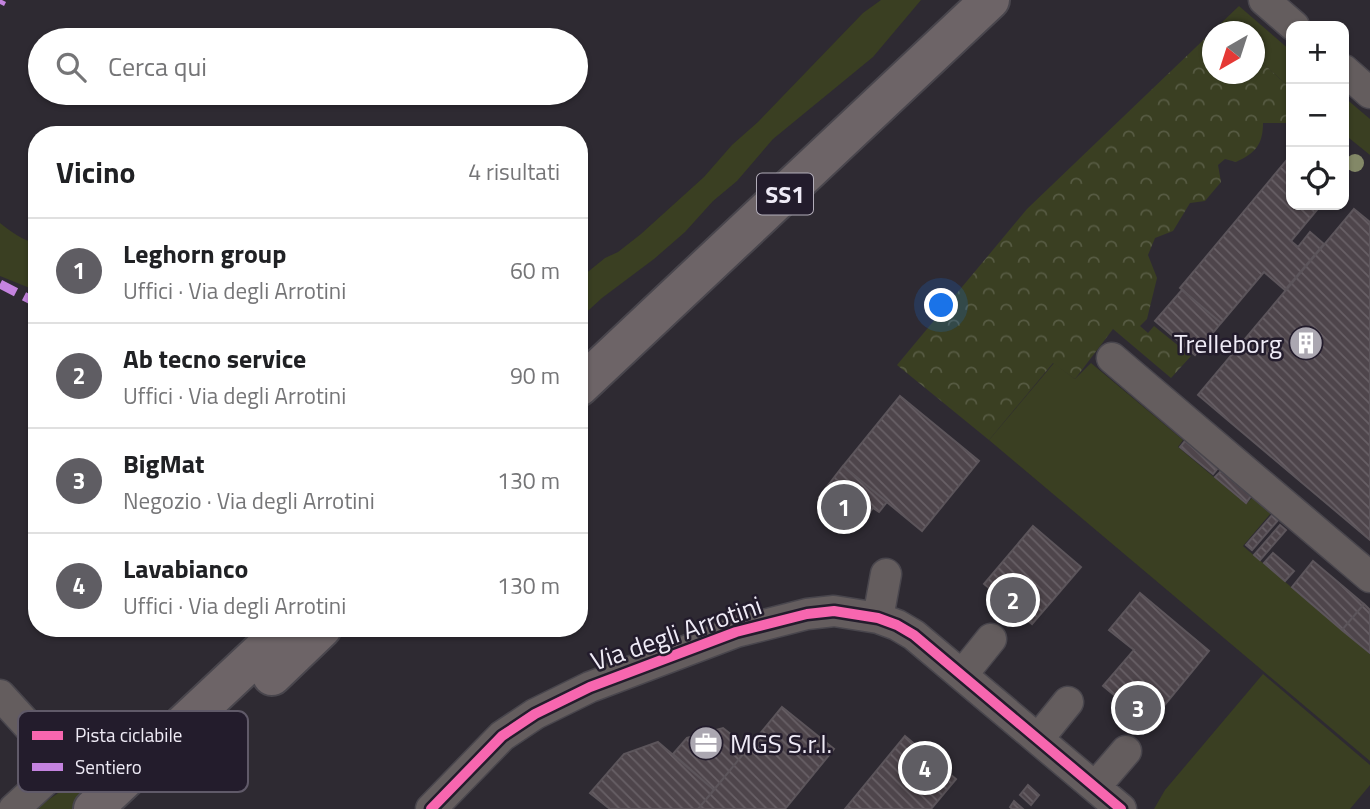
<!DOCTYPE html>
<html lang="it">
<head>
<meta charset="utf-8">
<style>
  body { margin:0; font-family:"Titillium Web",sans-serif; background:#f6f6f6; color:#202124 }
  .controls { position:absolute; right:21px; top:21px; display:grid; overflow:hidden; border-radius:14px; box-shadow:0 2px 5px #0004 }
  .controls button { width:63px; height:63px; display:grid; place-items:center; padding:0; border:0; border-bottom:2px solid #e0e0e0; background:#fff; color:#202124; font:35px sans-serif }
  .compass { position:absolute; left:1202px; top:21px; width:63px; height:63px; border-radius:50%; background:#fff; box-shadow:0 2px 5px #0004; rotate:219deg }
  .you { position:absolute; left:942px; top:306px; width:24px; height:24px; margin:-18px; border:5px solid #fff; border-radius:50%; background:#1a73e8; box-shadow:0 0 0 10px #1a73e833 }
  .badge { display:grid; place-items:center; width:46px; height:46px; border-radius:50%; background:#5f5d63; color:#fff; font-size:23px; font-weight:700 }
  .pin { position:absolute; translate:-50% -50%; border:4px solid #fff; box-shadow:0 2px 7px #0006 }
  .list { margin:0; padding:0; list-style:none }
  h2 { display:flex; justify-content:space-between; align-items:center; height:91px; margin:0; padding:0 28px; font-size:30px }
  h2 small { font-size:23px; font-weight:400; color:#757577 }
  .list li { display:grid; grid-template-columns:46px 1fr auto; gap:21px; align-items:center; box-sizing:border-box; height:105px; padding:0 28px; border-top:2px solid #e0e0e0 }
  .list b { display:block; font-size:26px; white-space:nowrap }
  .list p { margin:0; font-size:23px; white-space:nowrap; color:#757577 }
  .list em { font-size:23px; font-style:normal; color:#757577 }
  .icon { flex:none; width:38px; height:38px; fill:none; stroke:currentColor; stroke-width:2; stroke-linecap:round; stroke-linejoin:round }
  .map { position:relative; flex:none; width:1370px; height:809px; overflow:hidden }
  .search { position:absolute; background:#fff; box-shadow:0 2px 5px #0004; left:28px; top:28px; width:560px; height:77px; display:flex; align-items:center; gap:18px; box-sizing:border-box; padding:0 24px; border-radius:38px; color:#757577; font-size:26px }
  .panel { position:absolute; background:#fff; box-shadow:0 2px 5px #0004; left:28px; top:126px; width:560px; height:511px; border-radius:28px }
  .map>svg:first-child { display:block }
</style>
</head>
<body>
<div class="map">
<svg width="1370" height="809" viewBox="0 0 1370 809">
  <defs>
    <pattern id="forest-crowns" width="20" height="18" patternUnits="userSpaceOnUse" patternTransform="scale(1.75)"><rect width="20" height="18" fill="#3a3f22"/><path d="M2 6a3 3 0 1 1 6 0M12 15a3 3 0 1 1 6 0" fill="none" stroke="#575b43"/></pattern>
    <pattern id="building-back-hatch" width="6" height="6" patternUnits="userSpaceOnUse" patternTransform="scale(1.75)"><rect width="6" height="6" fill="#4e454b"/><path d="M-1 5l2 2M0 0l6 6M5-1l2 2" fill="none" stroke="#686066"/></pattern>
  </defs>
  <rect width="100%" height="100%" fill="#2e2a32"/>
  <path fill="#3a3f22" d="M881,0H921L873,57L773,139L737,181L713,201L685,232L654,259L602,298L579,319V279L605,258L618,252L641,234L704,177L732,145L758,122L863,13Z
    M1239,6L1291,51V89L1255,56L1254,32L1226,31L1219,25Z
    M1344,97L1370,119V155L1344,134Z
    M0,223C10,231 23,241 37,243V291L0,276Z
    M1054,363L1075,379L1091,363L1183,440L1178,447L1246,504L1253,497L1271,513L1243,546L1370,654V761L989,440Z
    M1263,674L1370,765V785L1350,809H1154L1165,790Z
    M103,769V781L74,809H35L77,780Z"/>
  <path fill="url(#forest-crowns)" d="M1219,25L1226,31L1212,32V74H1254L1255,56L1291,89V123H1263C1263,145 1255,153 1236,162L1225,159L1218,165L1221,182L1205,201L1190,203L1173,231L1155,238L1148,255L1157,278L1147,319L1140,326L1148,333L1154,326L1191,356L1171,378L1113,329L1075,379L1053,363L989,440L897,365L1027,209Z"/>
  <path fill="url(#building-back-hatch)" stroke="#5c555b" stroke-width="2" d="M1291,155V205H1321L1291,241L1298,247L1310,232L1324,244L1285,290L1264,272L1221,323L1180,288Z
    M1354,209L1370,222V540L1198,395Z
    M1182,290L1221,323L1195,355L1155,321Z
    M900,396L979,461L922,531L843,466Z
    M1185,441L1217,469L1213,474L1180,447Z
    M843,466L887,502L879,512L873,508L857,528L819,497Z
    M1221,471L1251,496L1246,503L1215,477Z
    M1273,514L1279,519L1252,550L1246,545Z
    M1280,525L1286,530L1260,560L1254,555Z
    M1033,526L1081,567L1032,624L984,584Z
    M1273,553L1294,571L1285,581L1264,563Z
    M1313,561L1364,604L1342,630L1292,587Z
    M1140,593L1209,651L1149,724L1103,686L1134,650L1109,630Z
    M1364,604L1370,610V653L1342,630Z
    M782,707L834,749L785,809H698Z
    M723,728L748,748L714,790L673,754L687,738Z
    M905,736L956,779L931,809H845Z
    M658,742L714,790L698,809H610L590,793L624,754Z
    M1028,785L1039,795L1031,805L1020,795Z
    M1014,801L1023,809H1012L1010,807Z"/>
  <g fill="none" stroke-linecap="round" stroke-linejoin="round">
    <g stroke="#49464d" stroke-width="33">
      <path id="minor" d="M1264,0L1294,26
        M1344,70L1370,93
        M1112,358L1370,577
        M878,618L886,574
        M962,675L991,639
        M0,695L63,764
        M1038,739L1068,702
        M1095,787L1126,751
        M14,809L63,764C76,764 92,767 104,763C124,757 142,741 157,727
        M431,809L502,736L535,714L590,687L736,632L807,614L834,611L878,618L897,625L914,635L1121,809"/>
    </g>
    <g stroke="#49464d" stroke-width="42">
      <path id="highway" d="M579,387L990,0
        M272,676L322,628
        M93,809L286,628"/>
    </g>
    <use href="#minor" stroke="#645d5e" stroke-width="30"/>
    <use href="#highway" stroke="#6d6467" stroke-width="38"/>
    <path stroke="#c483df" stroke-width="9" stroke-dasharray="18 9" stroke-linecap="butt" d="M0,4L2,0
      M0,284L37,303"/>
    <g stroke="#231c2c" stroke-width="15">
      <path id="cycleway" d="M431,809L502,736L535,714L590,687L736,632L807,614L834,611L878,618L897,625L914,635L1121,809"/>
    </g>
    <use href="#cycleway" stroke="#f766af" stroke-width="10"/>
  </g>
  <circle fill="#838867" cx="1355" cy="163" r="9"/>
  <defs>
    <g id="building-disc" transform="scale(1.75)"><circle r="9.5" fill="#aba7b1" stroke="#231c2c"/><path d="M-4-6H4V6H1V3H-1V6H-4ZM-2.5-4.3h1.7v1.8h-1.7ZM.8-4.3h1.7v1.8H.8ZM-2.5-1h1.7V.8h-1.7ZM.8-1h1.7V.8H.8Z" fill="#fff"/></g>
    <g id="office-disc" transform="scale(1.75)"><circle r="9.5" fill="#aba7b1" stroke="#231c2c"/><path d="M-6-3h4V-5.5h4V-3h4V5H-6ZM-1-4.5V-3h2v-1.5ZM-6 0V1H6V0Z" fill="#fff"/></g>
  </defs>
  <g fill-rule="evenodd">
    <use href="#building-disc" x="1306" y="343"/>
    <use href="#office-disc" x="706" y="743"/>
  </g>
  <g text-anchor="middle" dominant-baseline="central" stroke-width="5" stroke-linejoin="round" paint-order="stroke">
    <rect fill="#231c2c" stroke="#b2adb9" stroke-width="2" x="757" y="173.5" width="56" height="41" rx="5"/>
    <g font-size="24" font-weight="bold" fill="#efebf6">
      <text x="785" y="194">SS1</text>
    </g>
    <g font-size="26" fill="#efebf6" stroke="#231c2c" text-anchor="end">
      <text x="1282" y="343">Trelleborg</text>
      <text x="730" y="743" text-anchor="start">MGS S.r.l.</text>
    </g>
    <g font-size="26" fill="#efebf6" stroke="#231c2c">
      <text transform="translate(676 633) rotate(-19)">Via degli Arrotini</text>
    </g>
  </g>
  <rect x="18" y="711" width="230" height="81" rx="10" fill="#231c2c" stroke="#605a69" stroke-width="2"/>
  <rect x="32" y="731" width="31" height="9" fill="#f766af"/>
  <rect x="32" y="763" width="31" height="8" fill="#c483df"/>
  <g font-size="19" fill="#efebf6">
    <text x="75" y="742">Pista ciclabile</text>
    <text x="75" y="774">Sentiero</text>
  </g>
</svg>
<div class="controls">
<button>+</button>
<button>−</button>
<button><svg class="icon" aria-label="locate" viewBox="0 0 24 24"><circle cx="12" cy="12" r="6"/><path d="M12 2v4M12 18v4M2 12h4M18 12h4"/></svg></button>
</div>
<svg class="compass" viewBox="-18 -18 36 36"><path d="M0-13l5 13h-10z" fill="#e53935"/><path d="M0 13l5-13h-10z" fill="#757577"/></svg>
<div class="you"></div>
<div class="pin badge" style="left:844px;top:507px">1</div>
<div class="pin badge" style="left:1013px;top:600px">2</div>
<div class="pin badge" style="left:1138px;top:708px">3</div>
<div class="pin badge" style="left:925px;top:768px">4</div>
<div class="search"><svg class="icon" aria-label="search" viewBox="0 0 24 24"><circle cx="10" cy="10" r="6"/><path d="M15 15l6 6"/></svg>Cerca qui</div>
<section class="panel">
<h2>Vicino<small>4 risultati</small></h2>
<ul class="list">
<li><span class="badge">1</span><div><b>Leghorn group</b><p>Uffici · Via degli Arrotini</p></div><em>60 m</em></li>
<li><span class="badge">2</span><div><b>Ab tecno service</b><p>Uffici · Via degli Arrotini</p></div><em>90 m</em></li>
<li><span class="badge">3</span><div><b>BigMat</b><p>Negozio · Via degli Arrotini</p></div><em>130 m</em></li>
<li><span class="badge">4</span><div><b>Lavabianco</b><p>Uffici · Via degli Arrotini</p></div><em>130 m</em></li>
</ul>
</section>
</div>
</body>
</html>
